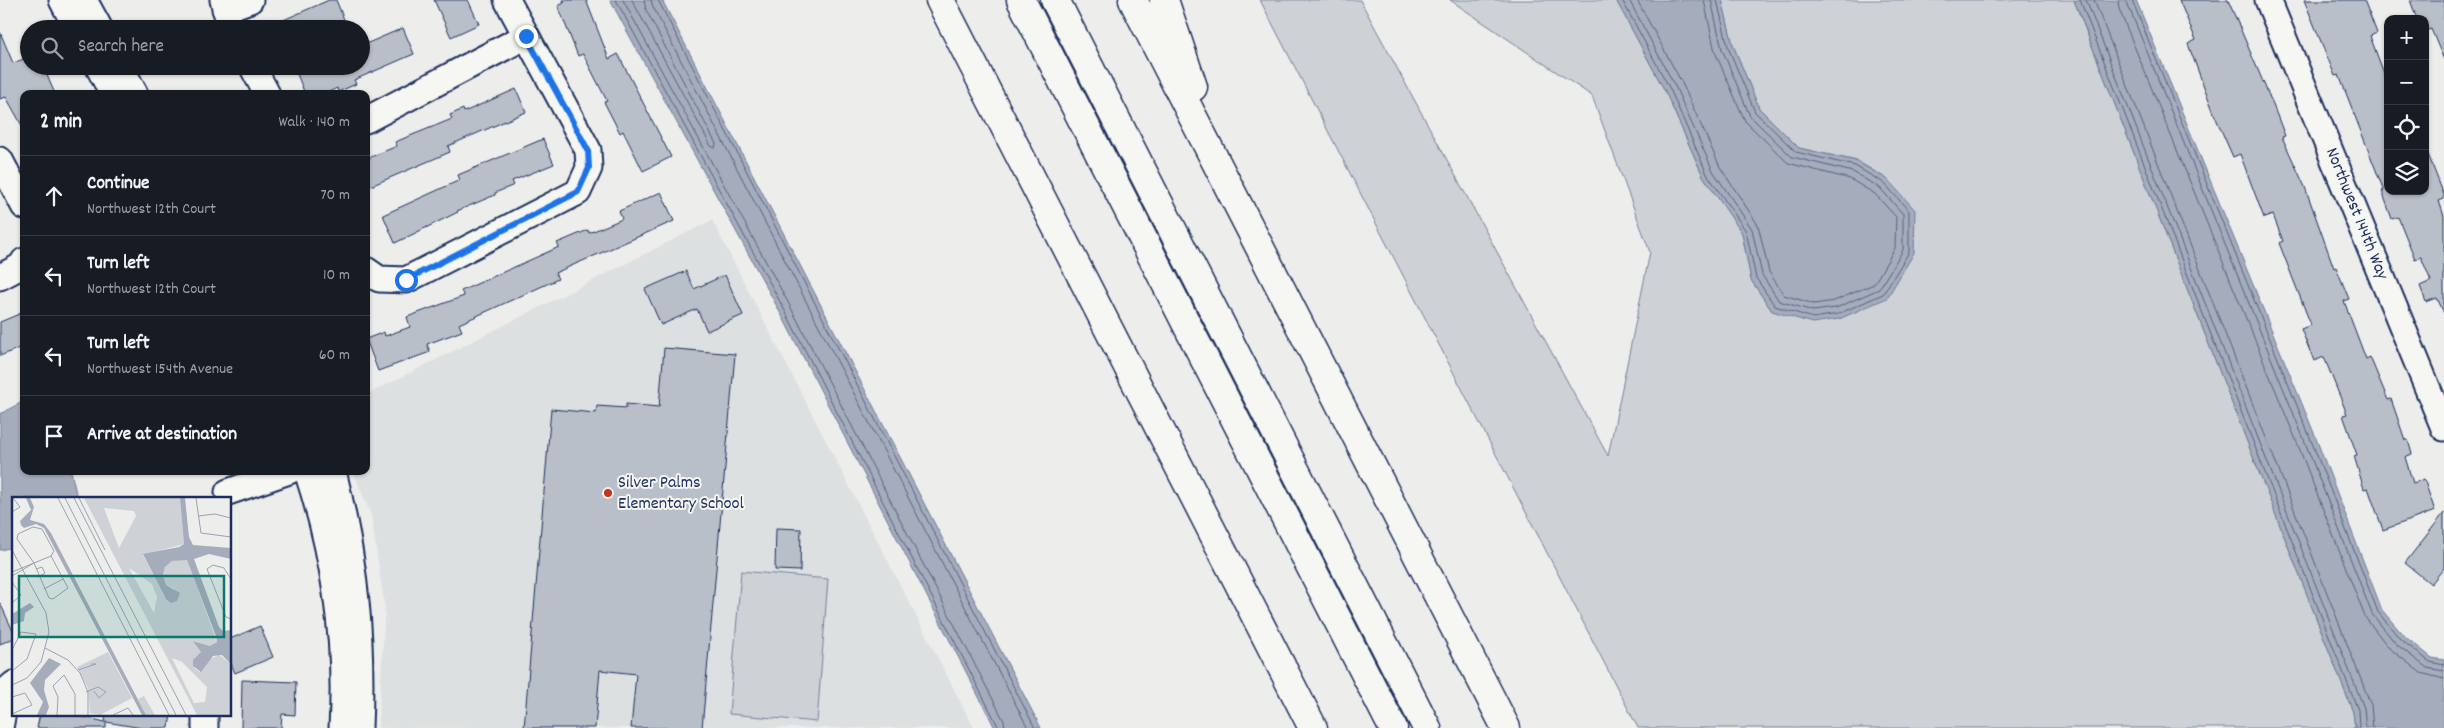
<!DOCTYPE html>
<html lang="en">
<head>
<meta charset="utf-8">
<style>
  body { margin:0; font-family:Dekko,sans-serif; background:#20242c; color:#f1f3f6 }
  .controls { position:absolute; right:15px; top:15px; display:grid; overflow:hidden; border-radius:10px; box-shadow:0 1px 4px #0004 }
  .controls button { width:45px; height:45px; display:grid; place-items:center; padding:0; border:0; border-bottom:1px solid #363941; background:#171b24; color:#f1f3f6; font:25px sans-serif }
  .stop { position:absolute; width:15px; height:15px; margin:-11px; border:4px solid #1a73e8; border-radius:50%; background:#fff }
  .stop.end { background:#1a73e8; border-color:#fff; box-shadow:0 1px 5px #0008 }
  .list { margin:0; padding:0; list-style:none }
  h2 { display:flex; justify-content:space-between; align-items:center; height:65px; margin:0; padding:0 20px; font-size:21px }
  h2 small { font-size:16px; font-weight:400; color:#9ea1a6 }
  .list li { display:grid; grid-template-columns:32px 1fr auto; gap:15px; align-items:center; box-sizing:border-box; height:80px; padding:0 20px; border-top:1px solid #363941 }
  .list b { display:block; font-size:19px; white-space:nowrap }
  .list p { margin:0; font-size:16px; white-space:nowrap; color:#9ea1a6 }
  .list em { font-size:16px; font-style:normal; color:#9ea1a6 }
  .icon { flex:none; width:28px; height:28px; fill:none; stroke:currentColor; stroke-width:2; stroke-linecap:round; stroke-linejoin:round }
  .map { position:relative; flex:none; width:2444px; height:728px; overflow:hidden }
  .search { position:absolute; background:#171b24; box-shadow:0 1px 4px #0004; left:20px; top:20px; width:350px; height:55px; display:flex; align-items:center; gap:12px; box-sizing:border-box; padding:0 18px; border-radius:28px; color:#9ea1a6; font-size:19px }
  .panel { position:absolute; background:#171b24; box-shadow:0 1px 4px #0004; left:20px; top:90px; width:350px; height:385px; border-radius:10px }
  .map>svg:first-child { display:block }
</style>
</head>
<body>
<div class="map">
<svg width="2444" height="728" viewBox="0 0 2444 728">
  <rect width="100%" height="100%" fill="#edeeec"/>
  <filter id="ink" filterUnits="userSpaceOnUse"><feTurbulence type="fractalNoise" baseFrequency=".02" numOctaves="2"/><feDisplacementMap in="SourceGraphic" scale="10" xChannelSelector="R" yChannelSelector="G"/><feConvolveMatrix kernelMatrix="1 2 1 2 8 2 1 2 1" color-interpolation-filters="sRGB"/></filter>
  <g filter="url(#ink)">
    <path fill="#dde0e1" d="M712,220L974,728H378L385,609L371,515L353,471H366V395Z"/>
    <path fill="#ced2d7" stroke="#74809a" d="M1260,0H1360L1608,456L1650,252L1592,96L1450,0H1616L1665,91L1703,176L1742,233L1751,280L1772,311L1887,179L1857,161L1799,148L1759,108L1733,45L1722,0H2074L2353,712L2355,728H1638Z
      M741,571L828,579L817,722L729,714Z"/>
    <path fill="#a5acbc" stroke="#6e7a96" d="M610,0H662L1041,728H995L780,312Z
      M1616,0H1722L1733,45L1759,108L1799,148L1856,161L1887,179L1915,210L1914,253L1887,298L1839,319L1812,323L1772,311L1751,280L1742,233L1703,176L1665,91Z
      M2074,0H2136L2314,433L2382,610L2403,635L2432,658L2444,660V728H2355L2353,712Z
      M24,401V471H71L77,498H14V547L0,550V414Z"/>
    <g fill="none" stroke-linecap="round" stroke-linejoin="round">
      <path stroke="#526184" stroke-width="1" d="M616,0L784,309L999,728
        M623,0L790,306L1004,721L1005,728
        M632,0L711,146L715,148L716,144L646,10L644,0
        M651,0L653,7L1028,728
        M658,0L1035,728
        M1622,0L1670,89L1707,174L1746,231L1756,278L1775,306L1813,318L1838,314L1883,294L1909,252V211L1884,183L1855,166L1796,152L1755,112L1728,47L1717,0
        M1629,0L1675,86L1713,171L1752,229L1762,275L1779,301L1813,311L1836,308L1879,289L1903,250V214L1880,188L1853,172L1792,157L1750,116L1722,49L1711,0
        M1637,0L1682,83L1720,167L1758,225L1769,272L1784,295L1814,304L1834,301L1874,284L1895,248L1896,217L1875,194L1850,179L1788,163L1745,121L1715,52L1704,0
        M2080,0L2358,710L2359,728
        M2086,0L2364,708L2366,728
        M2094,0L2371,705L2373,728
        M2118,0L2119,9L2296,440L2365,617L2389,648L2421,673L2444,679
        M2126,0L2303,437L2372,614L2396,644L2427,668L2444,671
        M2132,0L2309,435L2378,612L2400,639L2430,662L2444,665"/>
    </g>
    <path fill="#b9bfc8" stroke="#1b2f5e" d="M329,0H336L345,22L329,29H263Z
      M434,0H468L479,24L451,37Z
      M563,0H586L609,59L618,54L671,157L643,171L623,131L620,133L604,102L607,101L583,54L578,56L558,6L564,3Z
      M2179,0H2228L2273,105L2285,136L2282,137L2305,187L2334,268L2336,267L2349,299L2344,301L2366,359L2370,357L2388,400L2391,399L2405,440H2408L2412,454L2405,457L2413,483L2424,479L2435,511L2383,530L2368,488L2364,489L2354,456L2357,455L2343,415L2347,414L2324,357L2314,361L2301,329L2311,325L2279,243L2283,241L2273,215L2264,218L2240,154L2233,157L2215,116L2188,44L2196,40Z
      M2304,0H2364L2377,33L2370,36L2388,84V191H2425L2426,149L2444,195V199L2439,201L2444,216V313L2437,298L2426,302L2420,286L2431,281L2421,257L2415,259L2398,217L2392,219L2382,191H2384L2339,75L2335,76Z
      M2410,0H2444V60L2431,29L2425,31V19H2417Z
      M403,28L414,54L354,80L356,84L338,92L337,88L325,94H305L297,74L314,66H361V46Z
      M0,32L13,63L29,57V66H43L55,94H24V129L6,97L0,99Z
      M516,89L526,112L448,146L450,152L366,188V159L397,146L395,142L452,119L450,115L463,109L464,112Z
      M543,139L554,164L512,181L514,185L495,193V195L457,211L458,212L395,243L383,215L460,180L458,175Z
      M661,192L674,221L555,273L558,279L459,324L462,331L427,344L430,352L378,371L366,339L384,332L385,336L410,327L407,317L464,296L461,291L559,247L557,243L588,230L589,233L622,219L619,211Z
      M686,271L694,289L725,275L743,315L707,331L697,309L661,325L645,289Z
      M24,312V346L0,356V322Z
      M664,348L735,354L702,728H631L636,674L600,670L595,728H524L551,409L596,413L597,406L626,408V404L659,407Z
      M2444,513V568L2431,584L2405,563Z
      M776,528L801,529L800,571L775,570Z
      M0,603L14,633V638L0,644Z
      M260,626L273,657L235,673L230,661V639Z
      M242,680L296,682L295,715L282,714L281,728H241Z
      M40,714H71L105,722L106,714H171L169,728H142L106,722V728H37Z"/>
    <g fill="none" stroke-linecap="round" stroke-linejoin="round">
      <g stroke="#1b2f5e" stroke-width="29">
        <path id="minor" d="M62,0L77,29
          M84,0L100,29
          M223,0L231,29
          M2268,0L2444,428
          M225,9L250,0
          M98,66L113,94
          M120,66L135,94
          M252,66L267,94
          M366,120L526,36
          M0,160L24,206
          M366,270L379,279L406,280L578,192L589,168L588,150L507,0
          M0,277L21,266L24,261
          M307,471C334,553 347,642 342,728
          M333,471C355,560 363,637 359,728
          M228,492L289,471
          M205,714V728
          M0,728L7,690L14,684"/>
      </g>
      <g stroke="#1b2f5e" stroke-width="31">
        <path id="highway" d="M940,0L1313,728
          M1021,0L1393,728
          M1055,0L1427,728
          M1133,0L1506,728
          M1164,0L1193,87"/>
      </g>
      <use href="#minor" stroke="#f6f6f2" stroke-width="25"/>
      <use href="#highway" stroke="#f6f6f2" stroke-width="28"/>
    </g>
  </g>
  <g fill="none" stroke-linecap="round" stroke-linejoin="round" filter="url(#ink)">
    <path stroke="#1a73e8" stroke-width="6" d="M406,280L578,192L589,168L588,150L526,36"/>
  </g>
  <circle fill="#c8321e" stroke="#f6f6f2" stroke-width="2" cx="608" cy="493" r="5"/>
  <g text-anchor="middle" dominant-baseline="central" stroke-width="4" stroke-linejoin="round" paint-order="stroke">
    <g font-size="18" fill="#1b2f5e" stroke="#f6f6f2">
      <text transform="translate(2356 214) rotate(68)">Northwest 144th Way</text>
    </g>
    <g font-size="18" fill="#1b2f5e" stroke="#f6f6f2" text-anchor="start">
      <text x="618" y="483">Silver Palms<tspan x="618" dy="21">Elementary School</tspan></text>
    </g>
  </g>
  <g transform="translate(12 497)">
    <rect width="219" height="219" fill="#edeeec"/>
    <path d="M72,1H168L172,47L131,58L154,102L163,92L154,88L151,78L153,70L160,64L175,62L205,145L198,149L182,144L189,155L182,171L188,175L196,163L207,158L218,166L219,218H185ZM92,11L122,14L124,19L107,51ZM117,71L140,87L145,100L142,116ZM160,161L170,165L195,190L193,205L182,206ZM96,155L120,201L88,218L78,216L76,191L65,170ZM132,199L143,218H134L126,202Z" fill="#ced2d7" fill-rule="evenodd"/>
    <path d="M14,1H18L22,10L18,23L32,27L39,36L134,218H130L32,31L24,27L12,31L9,28L8,24L19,13ZM168,1H173L177,40L181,48L219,51V62L197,57L182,62L207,130L211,134L219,133V167L210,158L201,159L189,175L181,169V163L189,155L181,144L198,149L205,145L204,139L175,63L160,64L153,70L151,78L154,88L168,96L165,104L159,106L154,102L131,57L167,50L172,47ZM18,106L22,110L13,116L12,124L0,128V117ZM37,161L49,167L33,183L32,193L37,210L34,218H25L31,205L18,186Z" fill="#a5acbc"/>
    <path fill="none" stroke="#99a2b3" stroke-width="1" d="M46,1L157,218M53,1L164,218M62,1L174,218M67,1L93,53M184,1L189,36L219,40M0,15L8,10L1,1M186,19L203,17L219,21M21,30L30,32L42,54L39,59L56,91L41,102L37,101L22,66L5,42L6,37ZM0,53L34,116L37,135L29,165L15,181L0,188M22,66L39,59M24,72L30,70L33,76L26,80M0,75L22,66L0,79M219,82L212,71L201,68L195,72L214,120L219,122M0,85L9,98L0,106M32,92L51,82M33,151L56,163L68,176L76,195V218M0,153L9,135L24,137L15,162L0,174M66,173L84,167H79M74,195L86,190L94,195L87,201L82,194M0,200L13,196L20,208L0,217M45,218L46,200L41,189L52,178L63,197V218M101,218L116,211L121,218"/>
    <path fill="#0f766e" fill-opacity="0.15" stroke="#0f766e" stroke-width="2.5" d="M7,79H212V140H7Z"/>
    <rect width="219" height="219" fill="none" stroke="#1b2f5e" stroke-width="2.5"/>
  </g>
</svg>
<div class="controls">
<button>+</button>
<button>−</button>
<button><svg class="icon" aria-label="locate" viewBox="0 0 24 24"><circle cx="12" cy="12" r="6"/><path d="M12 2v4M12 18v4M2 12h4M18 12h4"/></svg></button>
<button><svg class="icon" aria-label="layers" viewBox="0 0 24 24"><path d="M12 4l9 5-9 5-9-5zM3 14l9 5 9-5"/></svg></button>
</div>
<div class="stop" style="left:406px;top:280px"></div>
<div class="stop end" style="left:526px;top:36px"></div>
<div class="search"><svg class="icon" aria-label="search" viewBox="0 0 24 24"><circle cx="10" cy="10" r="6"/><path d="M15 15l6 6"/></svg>Search here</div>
<section class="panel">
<h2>2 min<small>Walk · 140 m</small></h2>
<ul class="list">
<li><svg class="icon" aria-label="ahead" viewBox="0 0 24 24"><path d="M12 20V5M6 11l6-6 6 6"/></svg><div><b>Continue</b><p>Northwest 12th Court</p></div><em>70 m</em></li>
<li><svg class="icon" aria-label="left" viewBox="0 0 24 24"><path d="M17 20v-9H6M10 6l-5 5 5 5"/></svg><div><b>Turn left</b><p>Northwest 12th Court</p></div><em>10 m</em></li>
<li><svg class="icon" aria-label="left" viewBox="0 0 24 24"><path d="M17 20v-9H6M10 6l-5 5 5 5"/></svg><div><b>Turn left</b><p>Northwest 154th Avenue</p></div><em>60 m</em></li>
<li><svg class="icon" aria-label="arrive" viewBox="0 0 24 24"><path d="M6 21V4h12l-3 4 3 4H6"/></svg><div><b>Arrive at destination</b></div></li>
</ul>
</section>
</div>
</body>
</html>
